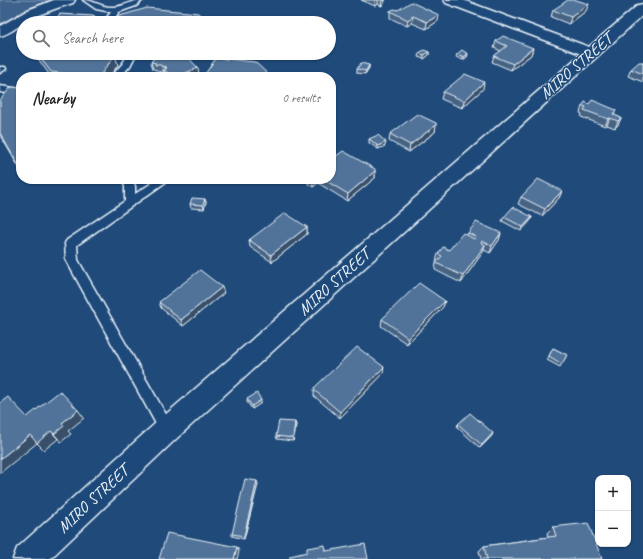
<!DOCTYPE html>
<html lang="en">
<head>
<meta charset="utf-8">
<style>
  body { margin:0; font-family:Caveat,sans-serif; background:#f6f6f6; color:#222 }
  .controls { position:absolute; right:12px; bottom:12px; display:grid; overflow:hidden; border-radius:8px; box-shadow:0 1px 3px #0004 }
  .controls button { width:36px; height:36px; display:grid; place-items:center; padding:0; border:0; border-bottom:1px solid #e0e0e0; background:#fff; color:#222; font:20px sans-serif }
  .list { margin:0; padding:0; list-style:none }
  h2 { display:flex; justify-content:space-between; align-items:center; height:52px; margin:0; padding:0 16px; font-size:17px }
  h2 small { font-size:13px; font-weight:400; color:#767676 }
  .icon { flex:none; width:22px; height:22px; fill:none; stroke:currentColor; stroke-width:2; stroke-linecap:round; stroke-linejoin:round }
  .map { position:relative; flex:none; width:643px; height:559px; overflow:hidden }
  .search { position:absolute; background:#fff; box-shadow:0 1px 3px #0004; left:16px; top:16px; width:320px; height:44px; display:flex; align-items:center; gap:10px; box-sizing:border-box; padding:0 14px; border-radius:22px; color:#767676; font-size:15px }
  .panel { position:absolute; background:#fff; box-shadow:0 1px 3px #0004; left:16px; top:72px; width:320px; height:112px; border-radius:16px }
  .map>svg:first-child { display:block }
</style>
</head>
<body>
<div class="map">
<svg width="643" height="559" viewBox="0 0 643 559">
  <rect width="100%" height="100%" fill="#1f4a7a"/>
  <filter id="ink" filterUnits="userSpaceOnUse"><feTurbulence type="fractalNoise" baseFrequency=".025" numOctaves="2"/><feDisplacementMap in="SourceGraphic" scale="8" xChannelSelector="R" yChannelSelector="G"/><feConvolveMatrix kernelMatrix="1 2 1 2 8 2 1 2 1" color-interpolation-filters="sRGB"/></filter>
  <g filter="url(#ink)">
    <path fill="#3c628c" stroke="#92aac2" d="M0,0H50L29,8L0,24Z"/>
    <g fill="none" stroke-linecap="round" stroke-linejoin="round">
      <g stroke="#e8f1f8" stroke-width="3">
        <path id="service" d="M83,0C94,0 102,8 113,7C124,7 132,0 143,0L136,6L119,12L111,23H103L111,12L96,9Z
          M127,53L136,54L130,66L120,77H111L123,63L128,54Z
          M0,67H5L6,69L0,73Z
          M0,86L21,89V95L0,92Z
          M122,179H132L135,186V194L158,179H170L77,245L78,260L172,425L174,430L172,435L167,437L162,435L66,260L65,243L67,240L125,201V186Z"/>
      </g>
      <g stroke="#e8f1f8" stroke-width="3">
        <path id="minor" d="M54,0H75L73,3C56,8 39,14 24,23C17,27 9,34 0,36V26L28,10Z
          M444,0H463L589,47L638,5L643,4V15L176,439L50,559H13L17,548L158,421L581,54L446,3Z"/>
      </g>
      <use href="#service" fill="#1f4a7a" fill-rule="evenodd"/>
      <use href="#minor" fill="#1f4a7a" fill-rule="evenodd"/>
    </g>
    <path fill="#466384" stroke="#e8f1f8" d="M361,0H386L384,1V4L381,6L378,4L375,6Z
      M398,10L438,21L426,29L412,23L407,26L390,18V11Z
      M553,10L586,11L569,24L551,17Z
      M116,17L209,23H111Z
      M496,41L533,48L531,55L511,70L492,62L494,56L501,51L494,48Z
      M429,52V55L424,59L418,57L419,53Z
      M34,53H73L76,56L118,65L109,77H51Z
      M158,53L199,75L194,77H167L165,74H164L162,72L157,71V70L153,69L151,62Z
      M189,53H204V54Z
      M457,54H468L467,57L463,60L456,57Z
      M643,62V82L628,76L631,69Z
      M369,65V68L365,74L357,73V69Z
      M21,88V171L0,135V100Z
      M483,89L462,108L441,99L443,92Z
      M582,106L616,110L614,115L621,118L618,125L615,128L607,125L605,126L581,117L582,114L580,113Z
      M436,123L435,132L409,152L389,141L390,134Z
      M369,139L385,146L378,149L369,143Z
      M375,171V178L347,201L318,183L313,187L308,184V179H331Z
      M47,179H69L63,181Z
      M562,191L559,198L542,216L518,204L521,197Z
      M205,199L206,202L204,209L191,208L190,204Z
      M504,217H532L531,220L521,231L502,221Z
      M307,227V234L272,262L250,247L249,240Z
      M468,233H501L499,240L490,253L484,250L483,252L461,283L435,270L436,263L438,261H436L438,254L449,250L467,235Z
      M224,293L183,326L161,308L159,302Z
      M445,301L443,307L407,344L381,326L382,319Z
      M553,348L567,355L560,367L547,360Z
      M383,374L340,418L314,396V390Z
      M247,399L261,403L252,409L247,402Z
      M295,422L296,425L293,441L277,439L276,436Z
      M458,424L492,436L480,448L457,427Z
      M258,484L244,539L232,536V534Z
      M553,527L602,559H481L479,551L484,546L548,537L547,533Z"/>
    <path fill="#39506b" stroke="#e8f1f8" d="M375,0H378V4L375,6Z
      M382,0H386L384,1V4L381,6Z
      M589,4L586,11L569,24L571,17Z
      M439,15L438,21L426,29L427,22Z
      M94,16L96,23H88Z
      M413,16L412,23L407,26L408,20Z
      M533,48L531,55L511,70L513,64Z
      M429,52V55L424,59V55Z
      M468,54L467,57L463,60L464,57Z
      M115,55L118,65L109,77H99Z
      M369,65V68L365,74L366,71Z
      M165,66L167,72L164,69L165,74H164L162,67Z
      M198,68L199,75L194,77H175Z
      M171,73L172,77H169V74Z
      M484,82L483,89L462,108L464,101Z
      M610,118L607,125L605,126L608,119Z
      M621,118L618,125L615,128L618,121Z
      M436,125L435,132L409,152L410,145Z
      M386,142L385,146L378,149V146Z
      M375,171V178L347,201L348,194Z
      M62,179H69L63,181Z
      M314,179H318V183L313,187V180Z
      M562,191L559,198L542,216L545,209Z
      M205,199L206,202L204,209L203,205Z
      M532,217L531,220L521,231L523,227Z
      M307,227V234L272,262L271,255Z
      M501,233L499,240L490,253L492,246Z
      M485,245L483,252L461,283L463,276Z
      M222,287L224,293L183,326L181,320Z
      M445,301L443,307L407,344L408,338Z
      M384,367L383,374L340,418V412Z
      M261,400V403L252,409V406Z
      M78,410L84,418L68,431L71,434L61,442L54,434L62,423Z
      M295,422L296,425L293,441V438Z
      M51,431L58,439L44,450L37,443L0,473V459L30,435Z
      M493,433L492,436L480,448L482,445Z
      M257,481L258,484L244,539V536Z
      M237,547L239,551L237,559H234Z"/>
    <path fill="#517399" stroke="#e8f1f8" d="M568,0H576L589,4L571,17L553,10Z
      M411,2L439,15L427,22L413,16L408,20L390,11L394,9L398,10Z
      M147,8L198,13L209,23H174L164,22V23H162L151,21L150,22L139,23H111L116,17Z
      M60,14L94,16L88,23H52Z
      M503,36L533,48L513,64L494,56L507,46L496,41Z
      M424,50L429,52L424,55L419,53Z
      M462,50L468,54L464,57L457,54Z
      M37,53H73L76,56L92,58L96,53L115,55L99,77H76L78,75L51,72Z
      M158,53H184L198,68L175,77L171,73L169,74L164,69L167,68L165,66L162,67L161,65H155L156,63L151,62Z
      M216,58L255,62L271,77H203Z
      M639,62H643V74L631,69Z
      M361,63L369,65L366,71L357,69Z
      M130,73L138,74L136,77H129L128,76Z
      M465,74L484,82L464,101L443,92Z
      M11,87L21,88V164L17,163L0,133V100Z
      M592,100L616,110L613,114L621,118L618,121L610,118L608,119L584,110L586,107L582,106L585,102L589,104Z
      M417,114L436,123V125L410,145L390,134Z
      M378,135L386,142L378,146L369,139Z
      M343,151L375,169V171L348,194L323,179H331V160Z
      M538,179L562,191L545,209L521,197Z
      M192,198L205,199L203,205L190,204Z
      M513,207L532,217L523,227L504,217Z
      M285,213L307,227L271,255L249,240Z
      M476,222L501,233L492,246L482,241L481,243L485,245L463,276L436,263L442,256L438,254L443,247L449,250L463,233L474,239L476,237L468,233Z
      M200,270L222,287L181,320L159,302Z
      M419,283L445,301L408,338L382,319Z
      M357,347L384,367L340,412L314,390L315,387Z
      M553,348L567,355L562,364L549,356Z
      M60,391L78,410L62,423L64,426L54,434L51,431L37,443L30,435L0,459V403L8,397L27,417Z
      M257,393L261,400L252,406L247,399Z
      M470,413L493,433L482,445L458,424Z
      M279,421L295,422L293,438L276,436Z
      M245,479L257,481L244,536L232,534Z
      M588,523L602,559H487L484,546L556,536L553,527Z
      M167,533L237,547L234,559H159Z
      M365,544L368,559H290V556L307,552V548L325,545L326,551Z"/>
  </g>
  <g text-anchor="middle" dominant-baseline="central" stroke-width="3" stroke-linejoin="round" paint-order="stroke">
    <g font-size="17" fill="#e8f1f8" stroke="#1f4a7a">
      <text transform="translate(576 66) rotate(-41)">MIRO STREET</text>
      <text transform="translate(334 282) rotate(-42)">MIRO STREET</text>
      <text transform="translate(93 499) rotate(-43)">MIRO STREET</text>
    </g>
  </g>
</svg>
<div class="controls">
<button>+</button>
<button>−</button>
</div>
<div class="search"><svg class="icon" aria-label="search" viewBox="0 0 24 24"><circle cx="10" cy="10" r="6"/><path d="M15 15l6 6"/></svg>Search here</div>
<section class="panel">
<h2>Nearby<small>0 results</small></h2>
<ul class="list">
</ul>
</section>
</div>
</body>
</html>
